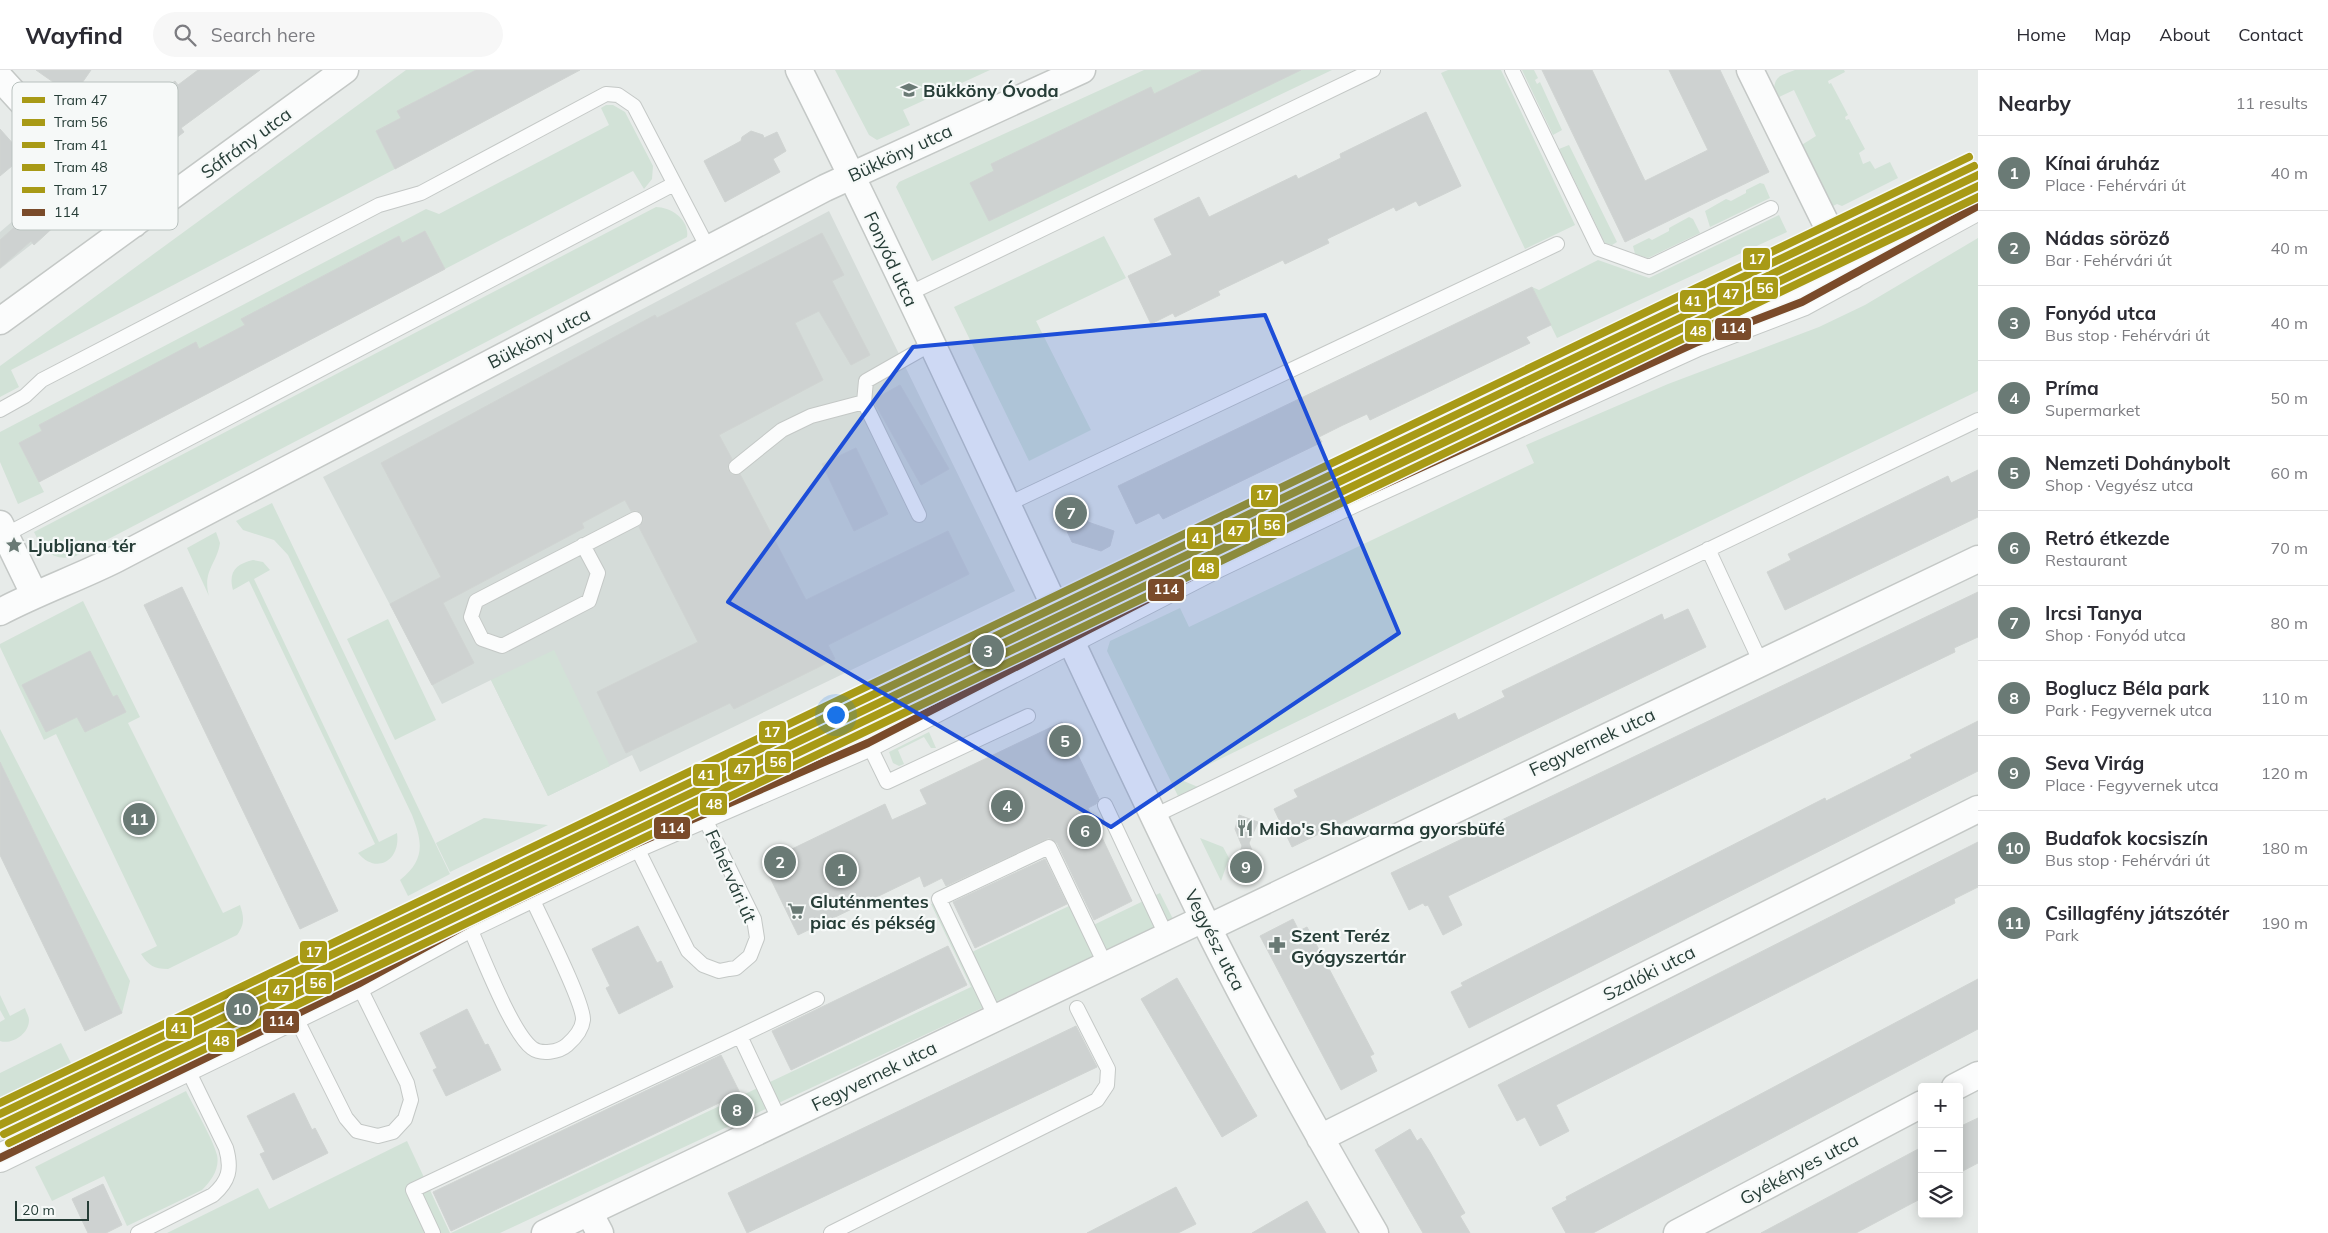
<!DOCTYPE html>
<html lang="en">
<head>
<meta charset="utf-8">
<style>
  body { margin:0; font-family:Mulish,sans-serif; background:#f7f7f7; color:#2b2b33 }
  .controls { position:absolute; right:15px; bottom:15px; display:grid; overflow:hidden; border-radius:5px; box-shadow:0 2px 12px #0003 }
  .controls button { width:45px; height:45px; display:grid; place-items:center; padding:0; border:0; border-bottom:1px solid #e1e1e2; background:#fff; color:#2b2b33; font:25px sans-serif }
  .scale { position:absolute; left:15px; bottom:12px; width:74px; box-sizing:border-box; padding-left:5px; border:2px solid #263d37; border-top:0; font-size:14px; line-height:18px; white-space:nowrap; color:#263d37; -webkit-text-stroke:4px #f6f9f8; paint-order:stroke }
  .you { position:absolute; left:835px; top:644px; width:18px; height:18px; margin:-12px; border:4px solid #fff; border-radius:50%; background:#1a73e8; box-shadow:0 0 0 8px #1a73e833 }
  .badge { display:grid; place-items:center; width:32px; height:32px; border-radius:50%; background:#6a7a75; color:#fff; font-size:16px; font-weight:700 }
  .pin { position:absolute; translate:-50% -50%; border:2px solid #fff; box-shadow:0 1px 5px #0006 }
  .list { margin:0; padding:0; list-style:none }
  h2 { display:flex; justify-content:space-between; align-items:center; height:65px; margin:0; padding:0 20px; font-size:21px }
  h2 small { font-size:16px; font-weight:400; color:#7c7c81 }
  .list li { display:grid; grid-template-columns:32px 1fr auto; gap:15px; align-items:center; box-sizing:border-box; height:75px; padding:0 20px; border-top:1px solid #e1e1e2 }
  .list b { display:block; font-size:19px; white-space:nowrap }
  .list p { margin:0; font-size:16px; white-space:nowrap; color:#7c7c81 }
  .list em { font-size:16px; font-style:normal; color:#7c7c81 }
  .icon { flex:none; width:28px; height:28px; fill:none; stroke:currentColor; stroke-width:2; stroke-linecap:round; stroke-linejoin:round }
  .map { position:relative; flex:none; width:1978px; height:1163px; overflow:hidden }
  header { display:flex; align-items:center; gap:30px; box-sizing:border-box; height:70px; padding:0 25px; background:#fff; border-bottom:1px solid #e1e1e2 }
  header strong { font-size:24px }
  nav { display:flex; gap:28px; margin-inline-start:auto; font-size:18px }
  .search { width:350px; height:45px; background:#f7f7f7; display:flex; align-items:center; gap:12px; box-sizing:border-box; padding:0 18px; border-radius:28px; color:#7c7c81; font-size:19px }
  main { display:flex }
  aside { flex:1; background:#fff }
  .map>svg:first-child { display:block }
</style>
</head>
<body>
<header>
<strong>Wayfind</strong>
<div class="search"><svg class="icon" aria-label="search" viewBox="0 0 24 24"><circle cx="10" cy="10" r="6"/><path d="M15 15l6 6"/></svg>Search here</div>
<nav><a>Home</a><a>Map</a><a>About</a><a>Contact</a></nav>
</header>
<main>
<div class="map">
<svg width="1978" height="1163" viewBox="0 0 1978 1163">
  <rect width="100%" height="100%" fill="#e7ebe9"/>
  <path fill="#d5dcd9" d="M62,109L83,134L0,199V162Z
    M829,141L1015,521L640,702L632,685L548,726L491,610L442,634L323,407Z"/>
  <path fill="#d2e2d7" d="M406,0H476L397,41L401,48L376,61L395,99L11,300L19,317L0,327V296Z
    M835,0H990L903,40L910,55L877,70L869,65Z
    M1144,0H1332L932,191L896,117L899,112Z
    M1448,0H1501L1575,155L1525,179L1441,3Z
    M1522,0H1534L1538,8L1535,10L1537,14L1540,12L1562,60L1553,65Z
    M1795,0H1844L1845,2L1828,11L1829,14L1831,13L1848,45L1845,47L1846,50L1849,49L1865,79L1859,83L1863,94L1870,91L1875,99L1890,92L1898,108L1842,136L1837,134L1829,138L1800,76L1816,66L1794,20L1779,27L1774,19C1775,4 1784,5 1795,0Z
    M606,35H613L625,42L653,96L652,109L644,119L633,101L445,199L425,161L402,173L399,166L242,249L245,255L199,279L196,273L39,355L42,361L19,373L44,422L18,434L0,392V362L426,139L439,144L609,55L601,38Z
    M1569,75L1617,172L1612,175L1605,173L1559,79Z
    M1760,113L1764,114L1770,128L1710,157L1705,141L1726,129L1731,131L1746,123V120Z
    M656,137C671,137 690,150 687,167L76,486C53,492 43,481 34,462Z
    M1779,145L1787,162L1557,268L1532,217L1539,220L1598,190L1649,208Z
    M1689,147L1693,149L1700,163L1648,188L1635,184L1633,176L1649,168L1652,170L1669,161V158Z
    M1104,166L1126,208L1036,251L1091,360L1029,391L954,237Z
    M1978,168V321L1179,709L1198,717L1178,726L1107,581L1110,571L1180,538L1189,557L1534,393L1526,375L1668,314L1819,257L1865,235Z
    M272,433L450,804L408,826L400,810C425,790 423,773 412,745L288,485L274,470L243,460L236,451Z
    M216,462L220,473C217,494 202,501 209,526L187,478Z
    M253,490L263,492L270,500L254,509L379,772L397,763C401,791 376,805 358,783L375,774L249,511L233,520C228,502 236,494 253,490Z
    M83,531L140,647L128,653L223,843L240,835C244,847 245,854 237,865L168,899C154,899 148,895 141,884L157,876L56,664L44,670L0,577V574Z
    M388,549L436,650L395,670L347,569Z
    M554,580L610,696L548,726L491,610Z
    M0,659L130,911L122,943L0,692Z
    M929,662L936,678H931L924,667L898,680L904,694L899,696L893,693L889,682Z
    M484,748L548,755L450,802L436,773Z
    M1200,768L1223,777L1229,788L1221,811Z
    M1160,823L1173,849L500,1163H451L971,917L931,834L946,828L972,882L1069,836L1081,861Z
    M0,925L10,946L25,938C26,942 29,946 29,950C29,964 12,975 0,971V952L5,949L0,940Z
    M61,973L74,999L0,1034V1003Z
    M186,1021C194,1037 213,1069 217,1085C220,1099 211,1111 202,1120L127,1156L104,1106L52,1131L35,1097Z
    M407,1071L450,1163H167L258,1118L269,1139Z"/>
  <path fill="#ced2d1" stroke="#d0d4d2" d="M36,0H91L73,26Z
    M198,0H260L181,58L184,62L160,80L130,38L154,21L157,24L175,11L178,15Z
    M476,0H580L395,99L376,61L401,48L397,41Z
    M1203,0H1301L989,151L970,113L994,101L991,94L1151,17L1154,24Z
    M1542,0H1592L1645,111L1708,80L1669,0H1720L1769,102L1625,172Z
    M1426,42L1461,116L1419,136L1416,131L1396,141L1394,137L1327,169L1329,173L1285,194L1283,190L1239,211L1218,221L1220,225L1175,247L1173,243L1151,254L1128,206L1172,185L1154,149L1199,127L1209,147L1296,105L1298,109L1341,88L1340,84Z
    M0,59L24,86L0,106Z
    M751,61L763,65L764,68L777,62L786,81L773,89L780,102L725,132L704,91L741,71L742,67Z
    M67,117L81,132L34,175L31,171L0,198V170L38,136L41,140Z
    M425,161L445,199L39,412L19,373L42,361L39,355L196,272L199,279L224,266L245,255L241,249L399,166L402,173Z
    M822,163L844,205L832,211L870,285L851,295L819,241L795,253L823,310L719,365L732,389L727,399L732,405L740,404L806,530L948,461L969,504L828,575L835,589L734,639L730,633L626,683L597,622L698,572L639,457L644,450L642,445L636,440L631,441L625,430L582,453L584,458L443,533L474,593L432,615L390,534L441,507L381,393L655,245L657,248Z
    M1532,217L1551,255L1526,267L1530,273L1370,350L1367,344L1343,355L1319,367L1322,372L1163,449L1159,443L1136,454L1118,416Z
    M900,315L949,399L921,415L873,330Z
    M856,378L888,444L854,461L822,394Z
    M1978,400V447L1785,540L1767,502L1791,490L1788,484L1948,406L1951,413Z
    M1076,428L1088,452L1114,461L1110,476L1101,481L1072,472L1059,444L1061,436Z
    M182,517L338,841L300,859L144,535Z
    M1978,522V567L1954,578L1955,582L1448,826L1462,855L1443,865L1428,835L1425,836L1423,833L1409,840L1391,803Z
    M1688,539L1706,577L1292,777L1274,739L1298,727L1294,720L1455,643L1458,650L1505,627L1502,621L1662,544L1664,550Z
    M90,581L113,627L117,625L126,642L85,662L77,647L46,662L22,615Z
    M1978,651V701L1469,958L1451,922L1463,916L1461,913L1776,753L1825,728L1826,731L1912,688L1910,685Z
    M1062,652L1099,729L1096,734L1088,738L1132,831L1094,850L1057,773L1049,768L946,816L942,808L924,817L920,806L798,865L763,793L885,734L892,750L927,734L920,720Z
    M0,692L122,943L85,961L0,785Z
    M1239,745L1258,752L1249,773L1257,793L1254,801L1247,804L1239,801L1236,794L1242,776L1235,759Z
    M1978,772V817L1954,829L1955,833L1556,1035L1569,1061L1540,1076L1525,1047L1517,1051L1498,1015Z
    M1045,789L1067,834L975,878L953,832Z
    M1293,849L1299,861L1307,857L1374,984L1370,986L1377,1001L1341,1020L1260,866Z
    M638,856L657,893L661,891L673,917L619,944L606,918L610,916L592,879Z
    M948,876L967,915L791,1000L772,961Z
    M1177,908L1257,1046L1222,1067L1141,929Z
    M1978,909V959L1593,1163H1566L1552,1138L1567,1130L1566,1127Z
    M467,939L485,975L488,974L501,1000L446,1026L433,1000L437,998L420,963Z
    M1076,956L1097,997L747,1163L728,1123Z
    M721,985L740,1023L451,1161L433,1122Z
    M294,1023L312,1060L315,1058L328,1083L273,1110L260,1084L265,1082L247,1046Z
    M1978,1048V1093L1959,1103V1057Z
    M1410,1059L1417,1071L1421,1068L1430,1082L1465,1143L1460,1146L1470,1163H1423L1375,1080Z
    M1922,1077V1128L1856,1163H1761Z
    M103,1114L122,1155L106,1163H88L72,1129Z
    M1176,1117L1196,1154L1178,1163H1087Z
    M1307,1131L1326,1163H1252Z"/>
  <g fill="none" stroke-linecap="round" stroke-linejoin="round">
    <g stroke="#c4c8c6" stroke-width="16">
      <path id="service" d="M1512,0L1599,179L1649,197L1771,138
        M908,224L1373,0
        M864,332L919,445
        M0,340L25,326L42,310L379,135L421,123L606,24L618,25L634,36L709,180
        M736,397L782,360L811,346L864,332L866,311L931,274
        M1006,435L1557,174
        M5,465L674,114
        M583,475L598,503L589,531L502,576L482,569L471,547L476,531L635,449
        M1708,479L1761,593
        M868,673L887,712L1028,646
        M1105,735L1167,867
        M1154,746L1978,350
        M635,774L688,881L703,895L719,901L729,899L736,898L750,886L757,868L754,849L702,743
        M468,854C481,882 511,962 532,978C541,985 559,982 567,975C575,968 582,960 583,950C584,932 540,847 530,824
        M294,944L346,1048L357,1061L378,1066L393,1062L405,1049L411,1030L407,1013L358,914
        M996,948L939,829L1049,777L1106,896
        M740,966L817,929
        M138,1163L213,1125C229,1111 232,1099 226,1078L186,996
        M433,1163L413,1120L740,966L780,1051
        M831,1163L1097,1030L1107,1015L1108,999L1077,938"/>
    </g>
    <g stroke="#c4c8c6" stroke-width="29">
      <path id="minor" d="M799,0C940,280 1065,567 1203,848C1256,955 1315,1060 1375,1163
        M1750,0L1852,206
        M0,8L134,154
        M0,251L345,0
        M0,454L34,524
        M0,542C38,522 78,508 116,489L825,118L1082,0
        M1208,858L1978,489
        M1955,1017L1978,1005
        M1320,1068L1978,739
        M589,1142L600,1163
        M545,1163L1203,849
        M1677,1163L1922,1034"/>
    </g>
    <g stroke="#c4c8c6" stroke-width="30">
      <path id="tertiary" d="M0,1088L358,914L468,854L635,774L868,673L1218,493L1350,430L1695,273L1802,232L1978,136"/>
    </g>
    <use href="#service" stroke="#fbfcfc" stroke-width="14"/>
    <use href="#minor" stroke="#fbfcfc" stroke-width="26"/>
    <use href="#tertiary" stroke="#fbfcfc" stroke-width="28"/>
    <g stroke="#f6f9f8" stroke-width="11">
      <path id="bus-1" d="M0,1088L358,914L468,854L635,774L868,673L1218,493L1350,430L1695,273L1802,232L1978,136"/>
    </g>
    <use href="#bus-1" stroke="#7a4b2a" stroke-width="8"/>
    <g stroke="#f6f9f8" stroke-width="11">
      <path id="tram-1" d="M0,1055L1978,105"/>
    </g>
    <g stroke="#f6f9f8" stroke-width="11">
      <path id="tram-2" d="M4,1064L1978,116"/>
    </g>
    <g stroke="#f6f9f8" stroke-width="11">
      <path id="tram-3" d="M0,1044L1974,96"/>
    </g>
    <g stroke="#f6f9f8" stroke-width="11">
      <path id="tram-4" d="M9,1073L1978,127"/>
    </g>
    <g stroke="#f6f9f8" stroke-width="11">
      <path id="tram-5" d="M0,1033L1969,87"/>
    </g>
    <use href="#tram-1" stroke="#a89a16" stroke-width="8"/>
    <use href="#tram-2" stroke="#a89a16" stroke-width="8"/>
    <use href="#tram-3" stroke="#a89a16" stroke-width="8"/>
    <use href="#tram-4" stroke="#a89a16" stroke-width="8"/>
    <use href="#tram-5" stroke="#a89a16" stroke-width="8"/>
  </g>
  <path fill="#1d4ed8" fill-opacity="0.2" stroke="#1d4ed8" stroke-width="4" stroke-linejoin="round" d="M1265,245L1399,563L1111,757L728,532L913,277Z"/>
  <defs>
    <g id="school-bare" transform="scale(1.35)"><path d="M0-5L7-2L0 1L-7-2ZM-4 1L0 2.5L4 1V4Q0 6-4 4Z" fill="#6a7a75" stroke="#f6f9f8" stroke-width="2.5" paint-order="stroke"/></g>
    <g id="sight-bare" transform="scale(1.35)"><path d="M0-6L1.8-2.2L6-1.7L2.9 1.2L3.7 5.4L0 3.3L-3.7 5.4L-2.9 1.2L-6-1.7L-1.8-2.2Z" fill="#6a7a75" stroke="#f6f9f8" stroke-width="2.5" paint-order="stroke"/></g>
    <g id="restaurant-bare" transform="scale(1.35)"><path d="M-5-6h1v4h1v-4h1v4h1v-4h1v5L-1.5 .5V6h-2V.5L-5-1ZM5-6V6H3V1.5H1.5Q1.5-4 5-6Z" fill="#6a7a75" stroke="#f6f9f8" stroke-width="2.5" paint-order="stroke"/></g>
    <g id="supermarket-bare" transform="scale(1.35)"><path d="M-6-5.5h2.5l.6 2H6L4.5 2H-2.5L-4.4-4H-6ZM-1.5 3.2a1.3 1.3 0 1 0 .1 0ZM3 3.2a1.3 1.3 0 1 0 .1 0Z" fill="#6a7a75" stroke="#f6f9f8" stroke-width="2.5" paint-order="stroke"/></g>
    <g id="pharmacy-bare" transform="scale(1.35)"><path d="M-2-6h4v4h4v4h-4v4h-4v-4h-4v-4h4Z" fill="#6a7a75" stroke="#f6f9f8" stroke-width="2.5" paint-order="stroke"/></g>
  </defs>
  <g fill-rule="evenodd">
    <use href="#school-bare" x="909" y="20"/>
    <use href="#sight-bare" x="14" y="475"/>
    <use href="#restaurant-bare" x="1245" y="758"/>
    <use href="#supermarket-bare" x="796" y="841"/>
    <use href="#pharmacy-bare" x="1277" y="875"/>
  </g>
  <g text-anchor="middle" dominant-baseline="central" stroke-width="4.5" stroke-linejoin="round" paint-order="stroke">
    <g font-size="18" font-weight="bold" fill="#263d37" stroke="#f6f9f8" text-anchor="start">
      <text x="923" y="20">Bükköny Óvoda</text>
      <text x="28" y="475">Ljubljana tér</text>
      <text x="1259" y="758">Mido's Shawarma gyorsbüfé</text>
      <text x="810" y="831">Gluténmentes<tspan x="810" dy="21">piac és pékség</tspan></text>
      <text x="1291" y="865">Szent Teréz<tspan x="1291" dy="21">Gyógyszertár</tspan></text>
    </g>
    <g font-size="18" fill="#263d37" stroke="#f6f9f8">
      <text transform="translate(246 73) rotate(-36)">Sáfrány utca</text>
      <text transform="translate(900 83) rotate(-25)">Bükköny utca</text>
      <text transform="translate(891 189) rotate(65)">Fonyód utca</text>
      <text transform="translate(539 268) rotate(-27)">Bükköny utca</text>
      <text transform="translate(1592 672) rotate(-25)">Fegyvernek utca</text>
      <text transform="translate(731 806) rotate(66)">Fehérvári út</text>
      <text transform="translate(1215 870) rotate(63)">Vegyész utca</text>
      <text transform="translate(1649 903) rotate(-27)">Szalóki utca</text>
      <text transform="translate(874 1006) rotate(-26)">Fegyvernek utca</text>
      <text transform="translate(1799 1099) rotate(-28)">Gyékényes utca</text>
    </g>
  </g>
  <rect x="12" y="12" width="166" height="148" rx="8" fill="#f6f9f8" stroke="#b8c1be" stroke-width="1"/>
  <rect x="22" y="27" width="23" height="6" fill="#a89a16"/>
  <rect x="22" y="49" width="23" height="7" fill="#a89a16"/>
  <rect x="22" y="72" width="23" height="6" fill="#a89a16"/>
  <rect x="22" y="94" width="23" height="7" fill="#a89a16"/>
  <rect x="22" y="117" width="23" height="6" fill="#a89a16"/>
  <rect x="22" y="139" width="23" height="7" fill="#7a4b2a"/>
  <g font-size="14" fill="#263d37">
    <text x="54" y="35">Tram 47</text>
    <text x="54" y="57">Tram 56</text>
    <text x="54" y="80">Tram 41</text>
    <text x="54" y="102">Tram 48</text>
    <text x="54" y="125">Tram 17</text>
    <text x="54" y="147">114</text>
  </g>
  <g stroke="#f6f9f8" stroke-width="2">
    <rect x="1742" y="177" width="29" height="24" rx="5" fill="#a89a16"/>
    <rect x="1751" y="206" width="28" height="24" rx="5" fill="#a89a16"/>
    <rect x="1716" y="212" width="29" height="24" rx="5" fill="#a89a16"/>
    <rect x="1679" y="219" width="29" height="24" rx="5" fill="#a89a16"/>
    <rect x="1714" y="247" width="38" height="24" rx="5" fill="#7a4b2a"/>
    <rect x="1684" y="249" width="28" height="24" rx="5" fill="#a89a16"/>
    <rect x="1250" y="414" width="29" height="24" rx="5" fill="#a89a16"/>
    <rect x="1257" y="443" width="29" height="24" rx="5" fill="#a89a16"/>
    <rect x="1222" y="449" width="29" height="24" rx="5" fill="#a89a16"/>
    <rect x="1186" y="456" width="28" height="24" rx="5" fill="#a89a16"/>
    <rect x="1191" y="486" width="29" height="24" rx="5" fill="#a89a16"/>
    <rect x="1147" y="508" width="38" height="24" rx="5" fill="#7a4b2a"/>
    <rect x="758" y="650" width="29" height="24" rx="5" fill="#a89a16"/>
    <rect x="764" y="680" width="28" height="24" rx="5" fill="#a89a16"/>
    <rect x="727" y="687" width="29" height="24" rx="5" fill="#a89a16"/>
    <rect x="692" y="693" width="29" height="24" rx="5" fill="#a89a16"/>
    <rect x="699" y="722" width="29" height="24" rx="5" fill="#a89a16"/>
    <rect x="653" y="746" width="38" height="24" rx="5" fill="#7a4b2a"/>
    <rect x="299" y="870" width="29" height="24" rx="5" fill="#a89a16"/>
    <rect x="304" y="901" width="29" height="24" rx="5" fill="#a89a16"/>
    <rect x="267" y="908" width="28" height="24" rx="5" fill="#a89a16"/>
    <rect x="262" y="940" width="38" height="24" rx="5" fill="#7a4b2a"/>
    <rect x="165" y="946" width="28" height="24" rx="5" fill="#a89a16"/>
    <rect x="207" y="959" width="29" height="24" rx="5" fill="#a89a16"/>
  </g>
  <g font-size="14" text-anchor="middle" font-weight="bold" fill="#fff">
    <text x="1757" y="194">17</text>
    <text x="1765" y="223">56</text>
    <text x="1731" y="229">47</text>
    <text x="1693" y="236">41</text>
    <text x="1733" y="263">114</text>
    <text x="1698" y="266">48</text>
    <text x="1264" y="430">17</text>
    <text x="1272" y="460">56</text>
    <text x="1236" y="466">47</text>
    <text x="1200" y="473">41</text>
    <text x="1206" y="503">48</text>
    <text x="1166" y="524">114</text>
    <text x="772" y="667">17</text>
    <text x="778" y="697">56</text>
    <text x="742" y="704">47</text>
    <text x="706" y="710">41</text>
    <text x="714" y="739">48</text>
    <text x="672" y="763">114</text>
    <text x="314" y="887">17</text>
    <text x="318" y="918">56</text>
    <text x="281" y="925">47</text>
    <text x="281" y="956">114</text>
    <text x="179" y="963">41</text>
    <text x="221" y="976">48</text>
  </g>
</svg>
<div class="controls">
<button>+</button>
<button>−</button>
<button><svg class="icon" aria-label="layers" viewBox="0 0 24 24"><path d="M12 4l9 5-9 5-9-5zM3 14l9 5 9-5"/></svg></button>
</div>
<div class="scale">20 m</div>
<div class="you"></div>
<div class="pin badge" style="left:841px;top:800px">1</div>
<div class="pin badge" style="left:780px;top:792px">2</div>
<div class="pin badge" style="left:988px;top:581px">3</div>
<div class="pin badge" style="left:1007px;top:736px">4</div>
<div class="pin badge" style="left:1065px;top:671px">5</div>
<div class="pin badge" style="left:1085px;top:761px">6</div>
<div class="pin badge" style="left:1071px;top:443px">7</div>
<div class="pin badge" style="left:737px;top:1040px">8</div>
<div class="pin badge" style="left:1246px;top:797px">9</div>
<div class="pin badge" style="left:242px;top:939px">10</div>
<div class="pin badge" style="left:139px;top:749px">11</div>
</div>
<aside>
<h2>Nearby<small>11 results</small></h2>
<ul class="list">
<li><span class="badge">1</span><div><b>Kínai áruház</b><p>Place · Fehérvári út</p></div><em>40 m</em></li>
<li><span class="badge">2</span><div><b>Nádas söröző</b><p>Bar · Fehérvári út</p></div><em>40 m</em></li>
<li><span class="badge">3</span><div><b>Fonyód utca</b><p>Bus stop · Fehérvári út</p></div><em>40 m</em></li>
<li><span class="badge">4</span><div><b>Príma</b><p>Supermarket</p></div><em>50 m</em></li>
<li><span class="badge">5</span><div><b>Nemzeti Dohánybolt</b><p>Shop · Vegyész utca</p></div><em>60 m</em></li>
<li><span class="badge">6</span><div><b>Retró étkezde</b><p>Restaurant</p></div><em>70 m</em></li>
<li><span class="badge">7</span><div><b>Ircsi Tanya</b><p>Shop · Fonyód utca</p></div><em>80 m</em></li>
<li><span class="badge">8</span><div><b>Boglucz Béla park</b><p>Park · Fegyvernek utca</p></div><em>110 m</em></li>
<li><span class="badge">9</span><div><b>Seva Virág</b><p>Place · Fegyvernek utca</p></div><em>120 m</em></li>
<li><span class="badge">10</span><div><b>Budafok kocsiszín</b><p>Bus stop · Fehérvári út</p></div><em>180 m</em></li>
<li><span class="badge">11</span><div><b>Csillagfény játszótér</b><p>Park</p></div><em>190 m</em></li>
</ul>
</aside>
</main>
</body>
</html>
